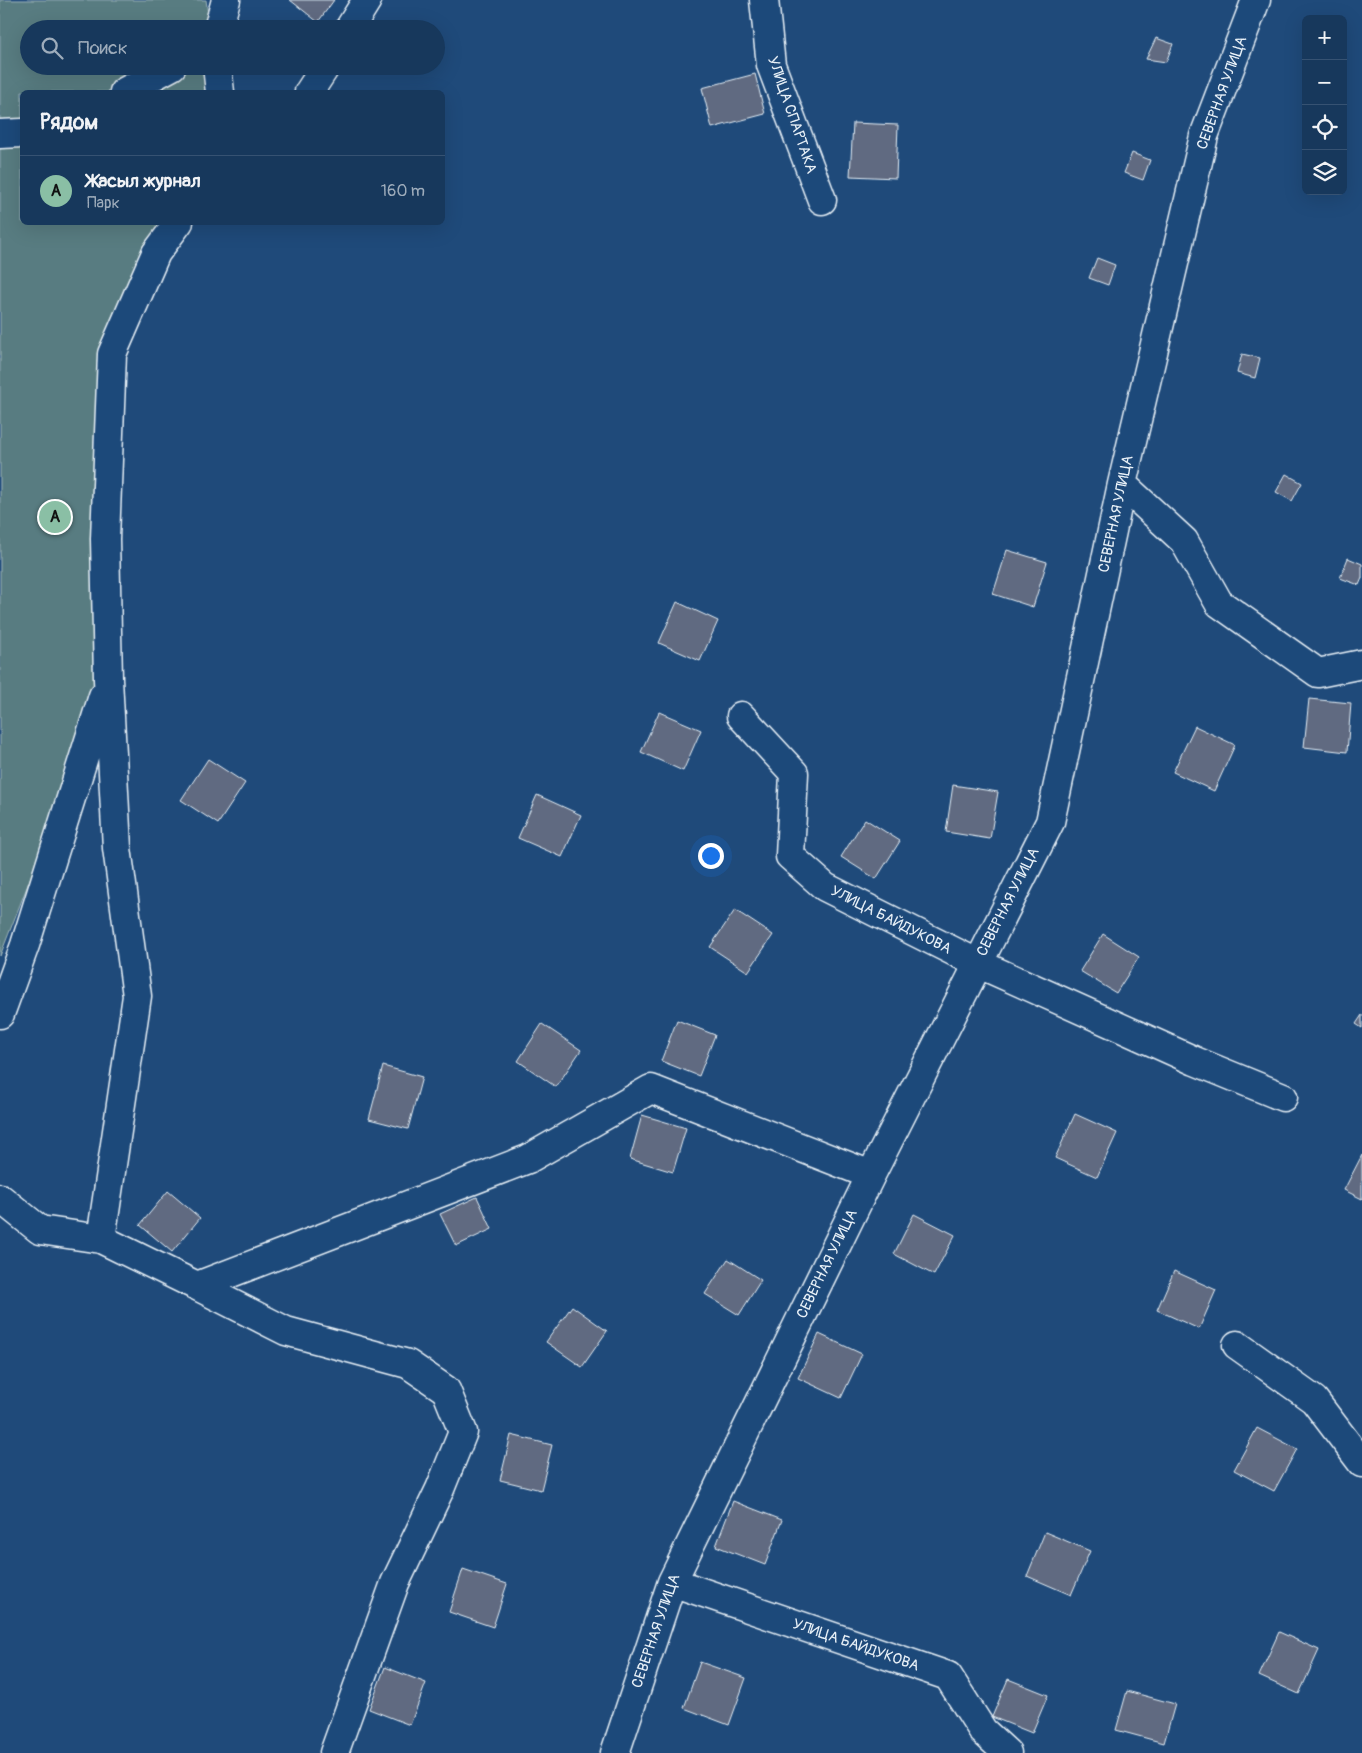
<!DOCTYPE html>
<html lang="ru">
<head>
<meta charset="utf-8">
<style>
  body { margin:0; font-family:Pangolin,sans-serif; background:#203f62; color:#f1f3f6 }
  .controls { position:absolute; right:15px; top:15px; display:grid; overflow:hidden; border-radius:8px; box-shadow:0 5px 20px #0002 }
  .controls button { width:45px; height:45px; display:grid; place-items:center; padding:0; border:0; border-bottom:1px solid #365272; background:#17385c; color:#f1f3f6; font:25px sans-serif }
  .you { position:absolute; left:710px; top:855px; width:18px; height:18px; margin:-12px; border:4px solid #fff; border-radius:50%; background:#1a73e8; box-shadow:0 0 0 8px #1a73e833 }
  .badge { display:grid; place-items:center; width:32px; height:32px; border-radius:50%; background:#8abfa5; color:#111; font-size:16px; font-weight:700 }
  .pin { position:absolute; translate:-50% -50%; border:2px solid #fff; box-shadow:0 1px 5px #0006 }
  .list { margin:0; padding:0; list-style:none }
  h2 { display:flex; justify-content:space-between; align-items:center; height:65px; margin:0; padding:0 20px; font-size:21px }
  h2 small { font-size:16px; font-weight:400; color:#9eacbb }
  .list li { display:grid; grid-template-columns:32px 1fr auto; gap:15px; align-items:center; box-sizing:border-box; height:70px; padding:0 20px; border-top:1px solid #365272 }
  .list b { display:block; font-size:19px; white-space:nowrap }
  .list p { margin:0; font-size:16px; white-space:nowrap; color:#9eacbb }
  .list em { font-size:16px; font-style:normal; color:#9eacbb }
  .icon { flex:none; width:28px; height:28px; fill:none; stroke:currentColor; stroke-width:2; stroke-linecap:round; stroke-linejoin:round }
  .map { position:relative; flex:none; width:1362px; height:1753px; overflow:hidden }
  .search { position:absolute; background:#17385c; box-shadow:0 5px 20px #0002; left:20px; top:20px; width:425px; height:55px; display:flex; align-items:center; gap:12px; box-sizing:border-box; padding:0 18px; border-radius:28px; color:#9eacbb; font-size:19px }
  .panel { position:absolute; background:#17385c; box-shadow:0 5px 20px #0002; left:20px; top:90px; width:425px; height:135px; border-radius:8px }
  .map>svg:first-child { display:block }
</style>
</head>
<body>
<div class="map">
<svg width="1362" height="1753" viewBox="0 0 1362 1753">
  <rect width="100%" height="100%" fill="#1f4a7a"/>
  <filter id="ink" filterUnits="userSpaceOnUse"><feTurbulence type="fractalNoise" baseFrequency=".02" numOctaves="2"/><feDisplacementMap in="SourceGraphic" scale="10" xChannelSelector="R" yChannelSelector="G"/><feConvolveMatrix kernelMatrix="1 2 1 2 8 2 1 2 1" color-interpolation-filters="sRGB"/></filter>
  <g filter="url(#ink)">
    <path fill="#597c81" stroke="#a0b6bc" d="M0,0H206L210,29H29V66H216L220,92H22V222L189,223L112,354L108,679L0,956Z"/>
    <path fill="#606b81" stroke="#e8f1f8" d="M290,0H334L318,22Z
      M1156,38L1173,44L1166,62L1146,59Z
      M755,74L765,114L712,128L702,88Z
      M853,123L898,125L896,178L850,176Z
      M1132,153L1150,160L1143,180L1124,173Z
      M1097,258L1115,265L1108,285L1089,278Z
      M1242,354L1260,358L1255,378L1237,373Z
      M1286,474L1302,483L1292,501L1276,492Z
      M1007,550L1047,562L1033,607L993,594Z
      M1348,558L1362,564V578L1359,585L1340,578Z
      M677,602L718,621L700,661L659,643Z
      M1309,699L1351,703L1347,752L1304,747Z
      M659,712L701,730L683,771L641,752Z
      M1195,726L1235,745L1214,791L1173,772Z
      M208,759L245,783L218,824L181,800Z
      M953,785L998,792L990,839L946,832Z
      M537,795L581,815L562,857L518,838Z
      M865,819L900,841L876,879L841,857Z
      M735,910L773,935L748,972L710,947Z
      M1103,934L1139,957L1116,993L1080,971Z
      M1362,1015V1028L1356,1024Z
      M677,1020L715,1035L699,1076L661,1061Z
      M542,1024L581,1050L556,1087L518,1061Z
      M383,1066L422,1077L408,1129L369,1119Z
      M1075,1114L1117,1133L1097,1177L1055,1158Z
      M642,1115L686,1128L673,1172L630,1159Z
      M1362,1155V1199L1344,1190Z
      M168,1191L200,1218L172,1252L140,1225Z
      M477,1197L492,1229L456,1246L440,1214Z
      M914,1214L955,1235L934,1275L894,1254Z
      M728,1259L761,1280L739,1315L705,1294Z
      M1174,1271L1216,1290L1199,1329L1157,1310Z
      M572,1306L607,1331L582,1367L546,1342Z
      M819,1334L862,1354L841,1398L798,1378Z
      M1257,1428L1297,1449L1274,1491L1234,1470Z
      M511,1435L552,1445L541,1490L500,1480Z
      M733,1501L782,1520L765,1565L716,1546Z
      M1045,1532L1090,1551L1071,1595L1027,1576Z
      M463,1569L507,1584L493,1627L449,1612Z
      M1279,1632L1319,1650L1299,1694L1259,1676Z
      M700,1662L746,1678L729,1725L684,1708Z
      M385,1667L426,1683L410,1725L369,1709Z
      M1008,1679L1048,1695L1032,1733L992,1717Z
      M1127,1691L1175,1704L1164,1743L1116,1730Z"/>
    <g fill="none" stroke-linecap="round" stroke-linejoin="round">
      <g stroke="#e8f1f8" stroke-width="31">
        <path id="minor" d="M764,0L771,65L822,200
          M218,29L226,0
          M349,29L367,0
          M217,66L220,92
          M124,92L172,66
          M309,92L326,66
          M0,134L22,133
          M1122,484L1184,541L1219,603L1318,673L1362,664
          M741,716L794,773L790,856L825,887L977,963L1195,1061L1283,1097
          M0,1014L25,945L103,696
          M0,1198L40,1230L101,1239L197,1286L528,1159L651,1089L871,1175
          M101,1239L137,996L117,848L108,679L105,539L112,354L156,253L179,222
          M197,1286L286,1331L408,1364L446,1390L463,1432L440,1489L395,1583L334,1753
          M1237,1345L1314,1400L1362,1463
          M672,1582L948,1676L983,1731L1007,1753
          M615,1753L672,1582L871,1175L1050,822L1122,484L1204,136L1256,0"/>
      </g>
      <use href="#minor" stroke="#1f4a7a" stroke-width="28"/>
    </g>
  </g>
  <g text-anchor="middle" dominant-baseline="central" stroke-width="4" stroke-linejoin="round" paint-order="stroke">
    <g font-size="15" fill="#e8f1f8" stroke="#1f4a7a">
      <text transform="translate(1222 93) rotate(-70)">СЕВЕРНАЯ УЛИЦА</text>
      <text transform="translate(792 115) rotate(71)">УЛИЦА СПАРТАКА</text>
      <text transform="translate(1116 514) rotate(-78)">СЕВЕРНАЯ УЛИЦА</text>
      <text transform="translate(1008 902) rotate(-63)">СЕВЕРНАЯ УЛИЦА</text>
      <text transform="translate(891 920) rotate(27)">УЛИЦА БАЙДУКОВА</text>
      <text transform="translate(827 1264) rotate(-64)">СЕВЕРНАЯ УЛИЦА</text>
      <text transform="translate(656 1631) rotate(-71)">СЕВЕРНАЯ УЛИЦА</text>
      <text transform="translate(856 1645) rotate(19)">УЛИЦА БАЙДУКОВА</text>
    </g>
  </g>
</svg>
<div class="controls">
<button>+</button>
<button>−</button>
<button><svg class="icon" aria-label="locate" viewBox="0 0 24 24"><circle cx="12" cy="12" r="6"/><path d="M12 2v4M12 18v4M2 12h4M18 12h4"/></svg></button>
<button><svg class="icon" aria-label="layers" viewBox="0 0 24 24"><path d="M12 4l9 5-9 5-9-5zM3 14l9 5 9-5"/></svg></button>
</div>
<div class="you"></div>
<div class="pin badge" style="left:55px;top:517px">A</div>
<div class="search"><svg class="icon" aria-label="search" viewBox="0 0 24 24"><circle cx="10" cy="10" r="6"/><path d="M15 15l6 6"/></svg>Поиск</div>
<section class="panel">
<h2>Рядом<small></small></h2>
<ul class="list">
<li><span class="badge">A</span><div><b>Жасыл журнал</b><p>Парк</p></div><em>160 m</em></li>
</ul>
</section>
</div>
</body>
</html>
